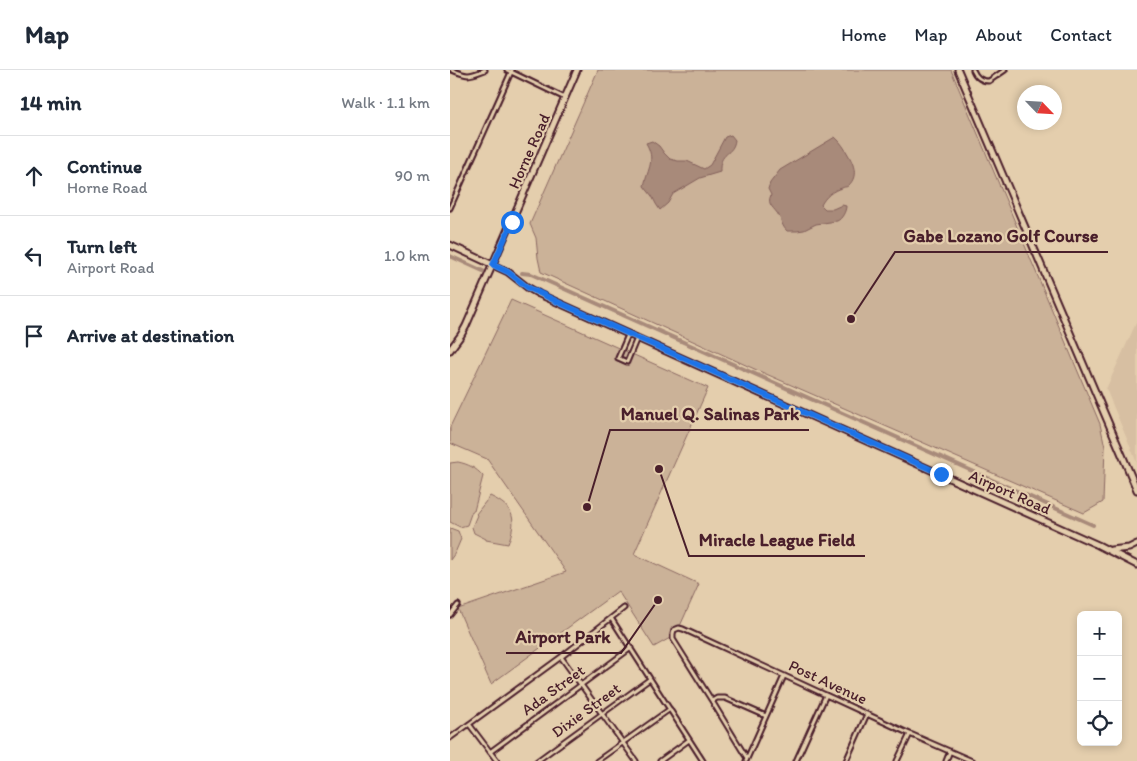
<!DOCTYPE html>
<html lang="en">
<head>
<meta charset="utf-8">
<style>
  body { margin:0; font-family:Itim,sans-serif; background:#f6f6f7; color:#1f2937 }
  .controls { position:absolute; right:15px; bottom:15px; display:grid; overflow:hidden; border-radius:8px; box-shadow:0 2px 8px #0003 }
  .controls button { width:45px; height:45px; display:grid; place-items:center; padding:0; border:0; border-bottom:1px solid #e0e1e3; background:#fff; color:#1f2937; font:25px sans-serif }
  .compass { position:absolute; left:567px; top:15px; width:45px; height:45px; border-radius:50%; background:#fff; box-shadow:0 2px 8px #0003; rotate:115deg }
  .stop { position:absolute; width:15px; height:15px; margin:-11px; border:4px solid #1a73e8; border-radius:50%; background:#fff }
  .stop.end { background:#1a73e8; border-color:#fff; box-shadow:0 1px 5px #0008 }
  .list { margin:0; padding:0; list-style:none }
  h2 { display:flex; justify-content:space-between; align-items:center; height:65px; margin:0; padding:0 20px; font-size:21px }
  h2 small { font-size:16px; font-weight:400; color:#747a83 }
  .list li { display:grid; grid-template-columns:32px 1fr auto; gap:15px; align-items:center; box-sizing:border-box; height:80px; padding:0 20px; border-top:1px solid #e0e1e3 }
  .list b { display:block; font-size:19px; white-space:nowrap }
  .list p { margin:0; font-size:16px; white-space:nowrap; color:#747a83 }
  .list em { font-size:16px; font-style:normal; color:#747a83 }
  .icon { flex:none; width:28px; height:28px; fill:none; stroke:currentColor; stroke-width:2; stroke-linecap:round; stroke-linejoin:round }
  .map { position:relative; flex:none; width:687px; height:691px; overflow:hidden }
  header { display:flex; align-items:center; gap:30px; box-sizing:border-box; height:70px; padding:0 25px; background:#fff; border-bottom:1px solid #e0e1e3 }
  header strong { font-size:24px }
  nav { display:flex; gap:28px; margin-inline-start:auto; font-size:18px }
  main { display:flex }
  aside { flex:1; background:#fff }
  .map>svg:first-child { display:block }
</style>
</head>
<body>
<header>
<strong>Map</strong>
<nav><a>Home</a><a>Map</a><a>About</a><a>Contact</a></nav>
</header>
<main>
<aside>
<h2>14 min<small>Walk · 1.1 km</small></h2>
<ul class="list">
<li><svg class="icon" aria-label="ahead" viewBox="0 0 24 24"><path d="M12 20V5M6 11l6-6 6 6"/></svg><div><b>Continue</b><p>Horne Road</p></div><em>90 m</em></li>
<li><svg class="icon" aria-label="left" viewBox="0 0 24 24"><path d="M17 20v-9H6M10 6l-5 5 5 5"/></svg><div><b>Turn left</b><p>Airport Road</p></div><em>1.0 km</em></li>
<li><svg class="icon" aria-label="arrive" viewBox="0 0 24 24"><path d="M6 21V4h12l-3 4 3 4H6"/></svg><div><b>Arrive at destination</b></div></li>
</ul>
</aside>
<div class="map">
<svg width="687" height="691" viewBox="0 0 687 691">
  <rect width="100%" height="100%" fill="#e4cead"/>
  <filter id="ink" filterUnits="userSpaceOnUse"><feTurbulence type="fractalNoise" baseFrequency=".02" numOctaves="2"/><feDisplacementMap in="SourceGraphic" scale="10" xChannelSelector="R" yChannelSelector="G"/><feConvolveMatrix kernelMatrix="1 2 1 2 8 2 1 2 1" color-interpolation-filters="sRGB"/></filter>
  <g filter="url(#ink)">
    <path fill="#d7bfa2" d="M687,251V393L656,319Z"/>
    <path fill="#cbb298" stroke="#8a6862" d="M148,0H501L650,354L655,377L653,432L634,443L300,297L91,202L88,188L86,168L80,154Z
      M61,230L258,318L184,484L249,514L230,556H227C221,559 220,562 220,568L204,577L168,521L41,614L8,539L116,502L37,389L0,373V357Z
      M8,392C18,394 26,398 33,406L24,441H22L17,455L10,457L0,452V393Z
      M40,426C65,438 67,449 58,474L36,470V469L24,463L22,457L27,445L26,444Z
      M0,458L8,461L11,469L5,483L0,490Z"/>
    <path fill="#a88a7a" stroke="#825f5a" d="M281,65L285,70C283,86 269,81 270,102L250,108L223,124L218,133L210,140L206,134L202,126L194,116C198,98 206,90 196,73L202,71L209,76L214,83L220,89L228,91H237L254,99L260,95L275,67Z
      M385,67C391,72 395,79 399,86C404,95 408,106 399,115C396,118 396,116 392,118C383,120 375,127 371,135L375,139H383L392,135L396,136C396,141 392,149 387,151L366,154L354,160L347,161H337C332,156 332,152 329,146C325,138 316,135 321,125L318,119L320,113L330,100Z"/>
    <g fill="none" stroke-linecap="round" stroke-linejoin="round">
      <path stroke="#a88a7a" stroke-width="4" d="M0,186L33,201
        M72,203L81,204L643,455"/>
      <g stroke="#4a1f2b" stroke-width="7">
        <path id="street" d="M2,0C18,7 19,6 35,0
          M57,0L115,28
          M523,0C526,7 530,11 539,11L555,0
          M0,138L62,0
          M178,265L168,288L177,292L187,268
          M0,545L8,535
          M161,548L253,691
          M111,587L186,691
          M262,631L267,628H275L316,646
          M19,654L47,691
          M0,668L111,587L174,538
          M40,682L181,578
          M297,688L293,682L262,631L223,569V564L224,560L229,558L233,559L460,664L522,691
          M87,691L200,609
          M147,691L220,639
          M210,691L239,670
          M296,691L334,606
          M346,691L376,625
          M396,691L417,644
          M447,691L460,664
          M496,691L500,681"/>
      </g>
      <g stroke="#4a1f2b" stroke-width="9">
        <path id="secondary" d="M508,0L687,420
          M0,175L58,202L77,217L89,224L648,475L687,495
          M0,280L11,265L16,256L127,0
          M661,480L679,478L687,474"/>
      </g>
      <use href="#street" stroke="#e4cead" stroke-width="3"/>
      <use href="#secondary" stroke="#e4cead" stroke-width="5"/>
    </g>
  </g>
  <g fill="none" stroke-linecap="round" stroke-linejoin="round" filter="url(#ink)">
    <path stroke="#1a73e8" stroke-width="6" d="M62,152L43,195L58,202L77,217L110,233L491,404"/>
  </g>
  <g text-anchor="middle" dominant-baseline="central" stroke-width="4.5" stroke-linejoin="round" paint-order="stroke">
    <g font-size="16" fill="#4a1f2b" stroke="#e4cead">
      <text transform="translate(79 81) rotate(-66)">Horne Road</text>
      <text transform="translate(560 422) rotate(24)">Airport Road</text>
      <text transform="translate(378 612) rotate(25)">Post Avenue</text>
      <text transform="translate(103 620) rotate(-36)">Ada Street</text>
      <text transform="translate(136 640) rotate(-36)">Dixie Street</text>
    </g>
  </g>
  <path fill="none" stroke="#4a1f2b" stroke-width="2" d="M401 249L445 182H658M137 437L160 360H359M209 399L239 486H415M208 530L171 583H56"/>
  <g fill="#4a1f2b" stroke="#e4cead" stroke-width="2">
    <circle cx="401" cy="249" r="5"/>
    <circle cx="137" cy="437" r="5"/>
    <circle cx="209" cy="399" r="5"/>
    <circle cx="208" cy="530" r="5"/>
  </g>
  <g font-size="18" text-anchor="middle" font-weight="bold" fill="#4a1f2b" stroke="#e4cead" stroke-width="4.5" stroke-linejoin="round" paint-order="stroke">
    <text x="551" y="172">Gabe Lozano Golf Course</text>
    <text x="260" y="350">Manuel Q. Salinas Park</text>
    <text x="327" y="476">Miracle League Field</text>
    <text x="113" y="573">Airport Park</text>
  </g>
</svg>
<div class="controls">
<button>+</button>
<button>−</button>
<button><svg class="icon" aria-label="locate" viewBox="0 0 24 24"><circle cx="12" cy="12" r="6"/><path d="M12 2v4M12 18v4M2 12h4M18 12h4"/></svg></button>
</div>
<svg class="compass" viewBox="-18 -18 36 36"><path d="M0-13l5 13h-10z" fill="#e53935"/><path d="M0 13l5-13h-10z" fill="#747a83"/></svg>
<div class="stop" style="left:62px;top:152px"></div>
<div class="stop end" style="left:491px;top:404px"></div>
</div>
</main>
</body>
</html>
